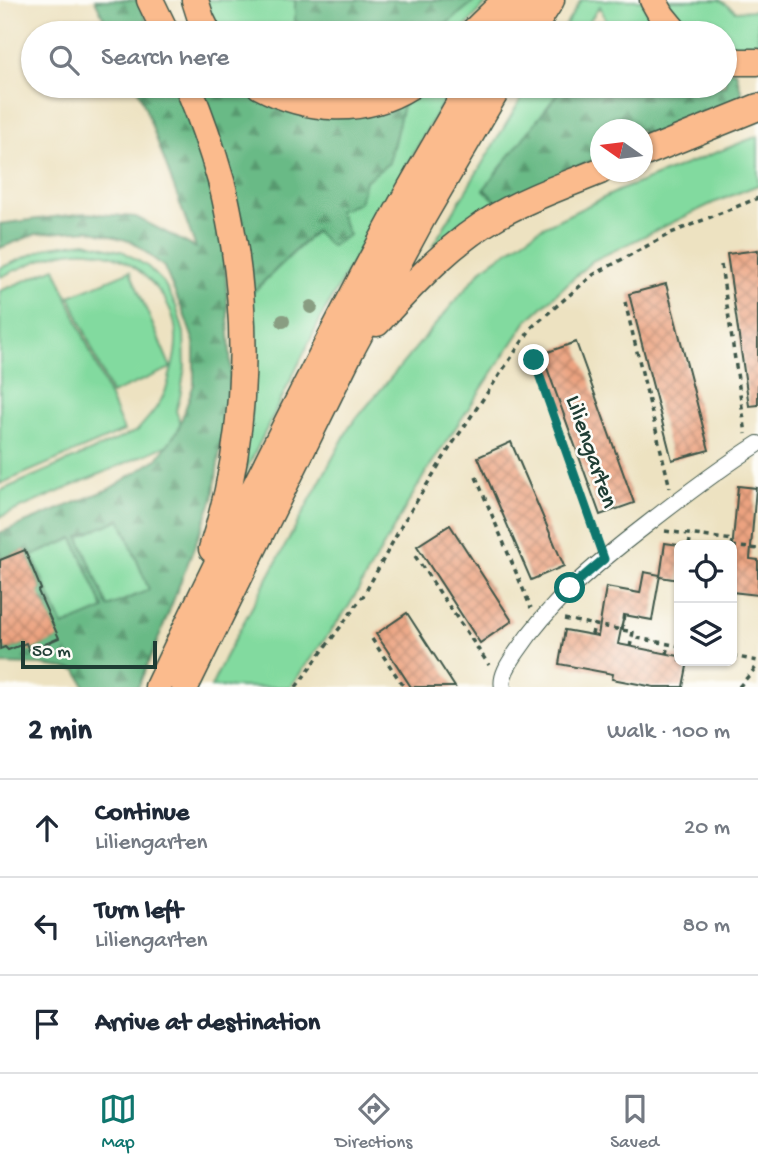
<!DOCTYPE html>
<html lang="en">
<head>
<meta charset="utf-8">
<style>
  body { margin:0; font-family:"Gochi Hand",sans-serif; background:#f2f2f3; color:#1f2937 }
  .controls { position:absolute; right:21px; bottom:21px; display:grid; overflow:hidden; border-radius:10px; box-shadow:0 2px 5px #0004 }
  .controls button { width:63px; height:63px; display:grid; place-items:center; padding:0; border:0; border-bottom:2px solid #e0e1e3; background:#fff; color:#1f2937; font:35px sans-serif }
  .compass { position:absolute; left:590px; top:119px; width:63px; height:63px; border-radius:50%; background:#fff; box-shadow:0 2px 5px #0004; rotate:284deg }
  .scale { position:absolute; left:21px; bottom:18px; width:136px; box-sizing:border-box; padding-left:7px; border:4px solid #1f3d34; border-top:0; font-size:19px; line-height:24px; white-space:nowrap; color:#1f3d34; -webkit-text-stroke:5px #fdfcf7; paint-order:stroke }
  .stop { position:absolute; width:21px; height:21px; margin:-16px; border:5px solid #0f766e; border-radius:50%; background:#fff }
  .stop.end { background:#0f766e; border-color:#fff; box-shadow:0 2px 7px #0008 }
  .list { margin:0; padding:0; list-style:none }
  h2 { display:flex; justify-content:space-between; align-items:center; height:91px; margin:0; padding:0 28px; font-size:30px }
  h2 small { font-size:23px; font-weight:400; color:#747a83 }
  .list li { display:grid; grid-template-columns:46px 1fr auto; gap:21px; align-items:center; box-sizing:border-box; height:98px; padding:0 28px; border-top:2px solid #e0e1e3 }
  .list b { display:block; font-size:26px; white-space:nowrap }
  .list p { margin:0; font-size:23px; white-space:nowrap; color:#747a83 }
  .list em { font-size:23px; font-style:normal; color:#747a83 }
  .icon { flex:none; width:38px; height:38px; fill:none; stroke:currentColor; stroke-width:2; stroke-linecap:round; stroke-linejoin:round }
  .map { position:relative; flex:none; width:758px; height:687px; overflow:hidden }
  .search { position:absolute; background:#fff; box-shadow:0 2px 5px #0004; left:21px; right:21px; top:21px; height:77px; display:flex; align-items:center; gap:18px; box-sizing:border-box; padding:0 24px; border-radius:38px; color:#747a83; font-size:26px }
  .sheet { height:385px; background:#fff }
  nav { display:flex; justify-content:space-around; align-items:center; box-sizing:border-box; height:98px; border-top:2px solid #e0e1e3; background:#fff; font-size:19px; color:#747a83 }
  nav a { display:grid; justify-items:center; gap:4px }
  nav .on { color:#0f766e }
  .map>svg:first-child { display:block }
</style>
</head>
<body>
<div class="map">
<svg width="758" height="687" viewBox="0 0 758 687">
  <defs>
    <pattern id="forest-firs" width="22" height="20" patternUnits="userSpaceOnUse" patternTransform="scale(1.75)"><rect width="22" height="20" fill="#69ba86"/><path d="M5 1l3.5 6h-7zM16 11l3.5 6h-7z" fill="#56986e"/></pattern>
    <pattern id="building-cross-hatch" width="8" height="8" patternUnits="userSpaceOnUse" patternTransform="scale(1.75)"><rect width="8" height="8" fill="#eca380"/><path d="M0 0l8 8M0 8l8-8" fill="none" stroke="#bf866a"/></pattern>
  </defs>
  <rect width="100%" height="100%" fill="#fdfcf7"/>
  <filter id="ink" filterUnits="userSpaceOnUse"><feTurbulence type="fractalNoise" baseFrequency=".0143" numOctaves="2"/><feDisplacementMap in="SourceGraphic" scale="14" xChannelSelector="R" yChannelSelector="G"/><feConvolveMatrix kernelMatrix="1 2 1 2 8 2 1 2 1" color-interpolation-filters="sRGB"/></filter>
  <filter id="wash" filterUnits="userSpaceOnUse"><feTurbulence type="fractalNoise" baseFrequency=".00686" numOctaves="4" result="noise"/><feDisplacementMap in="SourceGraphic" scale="28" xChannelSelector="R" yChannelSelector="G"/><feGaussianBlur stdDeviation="1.57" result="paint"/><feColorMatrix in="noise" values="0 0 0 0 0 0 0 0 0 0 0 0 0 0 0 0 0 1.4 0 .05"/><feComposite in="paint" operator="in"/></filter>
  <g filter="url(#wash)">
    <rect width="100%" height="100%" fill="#ede2c1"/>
    <path fill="#82da9f" stroke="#508c6a" stroke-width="2" d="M206,0H295V33H221L212,18Z
      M476,0H489L460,33H435Z
      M581,0H642L652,22L625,33H611L600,6L581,33H561Z
      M667,0H720L736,11L758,10V49H742L725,44V33C717,33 708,34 701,33C689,32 672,10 667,0Z
      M428,86H452L324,312L240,483L251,294L337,211L365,181L389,163L404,101Z
      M529,86H561L562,88L484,190L497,202L432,247Z
      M758,136V185L713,203L592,261L527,321L426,472L349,606L290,687H211L225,657L350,426L483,268L541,228L618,191Z
      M85,242L124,252L148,267L164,283L176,306L184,333L185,366L180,397L176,411L186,437L0,517V491L137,431C147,419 159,407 165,392C168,386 169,378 171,371C182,334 176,306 148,279C134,265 116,255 97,252C62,246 31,264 0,277V268L50,247Z
      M55,268L124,431L0,484V291Z
      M130,271L171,368L111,394L70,296Z
      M120,519L150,590L108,607L78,536Z
      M74,538L104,609L62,627L32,556Z"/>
    <path fill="url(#forest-firs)" stroke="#447c5d" stroke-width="2" fill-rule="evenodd" d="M95,0H138L152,33H111Z
      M295,0H476L435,33H295Z
      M725,69L736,72L743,98L643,140L642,130H600V157L497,202L484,189L562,88L561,86H725Z
      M136,86H175L209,173L225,258L231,372L213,499L157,642L138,687H85L77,670L40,665L0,664V649L5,647L8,650L26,643L30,650L58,638L42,599L23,607L27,615L0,626V599L3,605L41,589L25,550L0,560V533L109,489L157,459L178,430L194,384V342L184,314L164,267L133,242L89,230L36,234L0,248V224L85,213L136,217L196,248L142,99ZM120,519L149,590L108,607L79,537ZM73,538L104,609L63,626L32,556Z
      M199,86H242L261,97L404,101L389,163L365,181L359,203L338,211L349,235L331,246L315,231L251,294Z"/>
    <g id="blocks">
      <path fill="url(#building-cross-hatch)" d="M758,250V405L749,406L727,254Z
        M666,284L709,450L672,460L629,294Z
        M576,342L634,503L600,515L542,354Z
        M511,442L564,566L531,580L478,457Z
        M738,486L756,488L750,559L758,560V595L732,592V551Z
        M450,525L512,621L480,643L417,546Z
        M665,543L679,545V580L660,577Z
        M25,550L41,589L38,591L59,638L29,651L26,643L8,650L5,647L0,649V560Z
        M644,572L660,575L652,620L624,615L618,644L679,656V661H688L683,687H654L612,679L613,674L559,664L565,630L598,636L606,587L640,593Z
        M407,613L442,667L455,687H411L387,650L376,634Z"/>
    </g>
  </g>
  <g filter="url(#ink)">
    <use href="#blocks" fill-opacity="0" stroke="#3e5649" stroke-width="2"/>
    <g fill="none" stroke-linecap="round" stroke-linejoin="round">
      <g stroke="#3e5649" stroke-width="18">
        <path id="minor" d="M503,687C500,676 510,662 516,653C550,602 597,563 645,526C682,497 719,469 758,444"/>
      </g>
      <g stroke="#3e5649" stroke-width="29">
        <path id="trunk" d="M150,0L166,33
          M195,0L201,19L208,33
          M653,0L662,16L676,33
          M472,33L506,0
          M501,33L521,0
          M530,33L551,0
          M725,59L739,62H758
          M188,86C201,117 212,149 221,181C227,202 230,223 234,244C250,345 244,451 212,549
          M260,86C307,111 364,115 410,86
          M642,154L758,107
          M377,323C414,283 450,243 497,216C530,197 566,185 600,171
          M158,687C235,525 315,363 401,205C423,165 447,126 469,86
          M185,687L350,352L421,220L499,86"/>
      </g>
      <path stroke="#3e5649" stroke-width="3.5" stroke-dasharray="5 5" stroke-linecap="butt" d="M721,265L746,434
        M625,302L670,488
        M534,360L599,544
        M476,477L531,608
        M665,531L733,540L732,546
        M689,545L691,535
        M732,546L758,549
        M415,556L489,665
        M564,619L633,632L632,637L679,646
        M622,630L624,612
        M592,635L594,624
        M372,639L404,687
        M630,647L632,637
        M667,654L669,644
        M732,656L758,661
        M296,687L364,595L403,523L451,446L532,327L593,275L671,233L758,198
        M739,687L758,665"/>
      <use href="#minor" stroke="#fff" stroke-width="16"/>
      <use href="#trunk" stroke="#fbbb8d" stroke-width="26"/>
    </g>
    <g fill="#899d82">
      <circle cx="311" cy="307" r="7"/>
      <circle cx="283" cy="321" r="7"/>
    </g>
  </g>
  <g fill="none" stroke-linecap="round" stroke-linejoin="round" filter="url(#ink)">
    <path stroke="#0f766e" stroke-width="9" d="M534,360L604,559L570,588"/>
  </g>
  <g text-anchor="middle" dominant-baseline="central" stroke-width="5" stroke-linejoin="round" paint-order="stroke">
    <g font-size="24" fill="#1f3d34" stroke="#fdfcf7">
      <text transform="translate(590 452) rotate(71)">Liliengarten</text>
    </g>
  </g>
</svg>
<div class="controls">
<button><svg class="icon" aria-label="locate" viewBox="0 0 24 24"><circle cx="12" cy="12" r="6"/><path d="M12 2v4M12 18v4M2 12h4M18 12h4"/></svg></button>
<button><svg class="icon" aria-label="layers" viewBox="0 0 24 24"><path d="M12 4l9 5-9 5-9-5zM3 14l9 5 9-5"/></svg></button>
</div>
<svg class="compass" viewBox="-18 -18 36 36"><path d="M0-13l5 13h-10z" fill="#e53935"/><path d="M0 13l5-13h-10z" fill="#747a83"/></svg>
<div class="scale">50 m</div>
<div class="stop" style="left:570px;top:588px"></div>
<div class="stop end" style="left:534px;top:360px"></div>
<div class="search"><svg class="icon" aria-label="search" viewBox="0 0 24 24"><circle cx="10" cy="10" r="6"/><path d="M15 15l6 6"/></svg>Search here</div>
</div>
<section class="sheet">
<h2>2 min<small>Walk · 100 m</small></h2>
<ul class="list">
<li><svg class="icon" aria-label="ahead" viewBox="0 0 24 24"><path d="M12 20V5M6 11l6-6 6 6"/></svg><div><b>Continue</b><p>Liliengarten</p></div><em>20 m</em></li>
<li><svg class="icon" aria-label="left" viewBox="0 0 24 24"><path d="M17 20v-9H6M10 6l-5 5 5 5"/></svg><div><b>Turn left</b><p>Liliengarten</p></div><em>80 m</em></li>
<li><svg class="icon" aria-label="arrive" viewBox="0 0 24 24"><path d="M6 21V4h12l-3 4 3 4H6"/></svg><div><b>Arrive at destination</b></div></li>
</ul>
</section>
<nav>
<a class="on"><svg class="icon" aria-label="map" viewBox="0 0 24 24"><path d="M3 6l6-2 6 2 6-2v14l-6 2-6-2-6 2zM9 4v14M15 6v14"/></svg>Map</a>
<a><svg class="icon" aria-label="directions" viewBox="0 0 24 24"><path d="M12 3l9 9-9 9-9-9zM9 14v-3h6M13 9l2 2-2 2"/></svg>Directions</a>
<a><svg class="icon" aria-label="saved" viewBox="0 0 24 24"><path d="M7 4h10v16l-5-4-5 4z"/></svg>Saved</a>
</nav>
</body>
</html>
